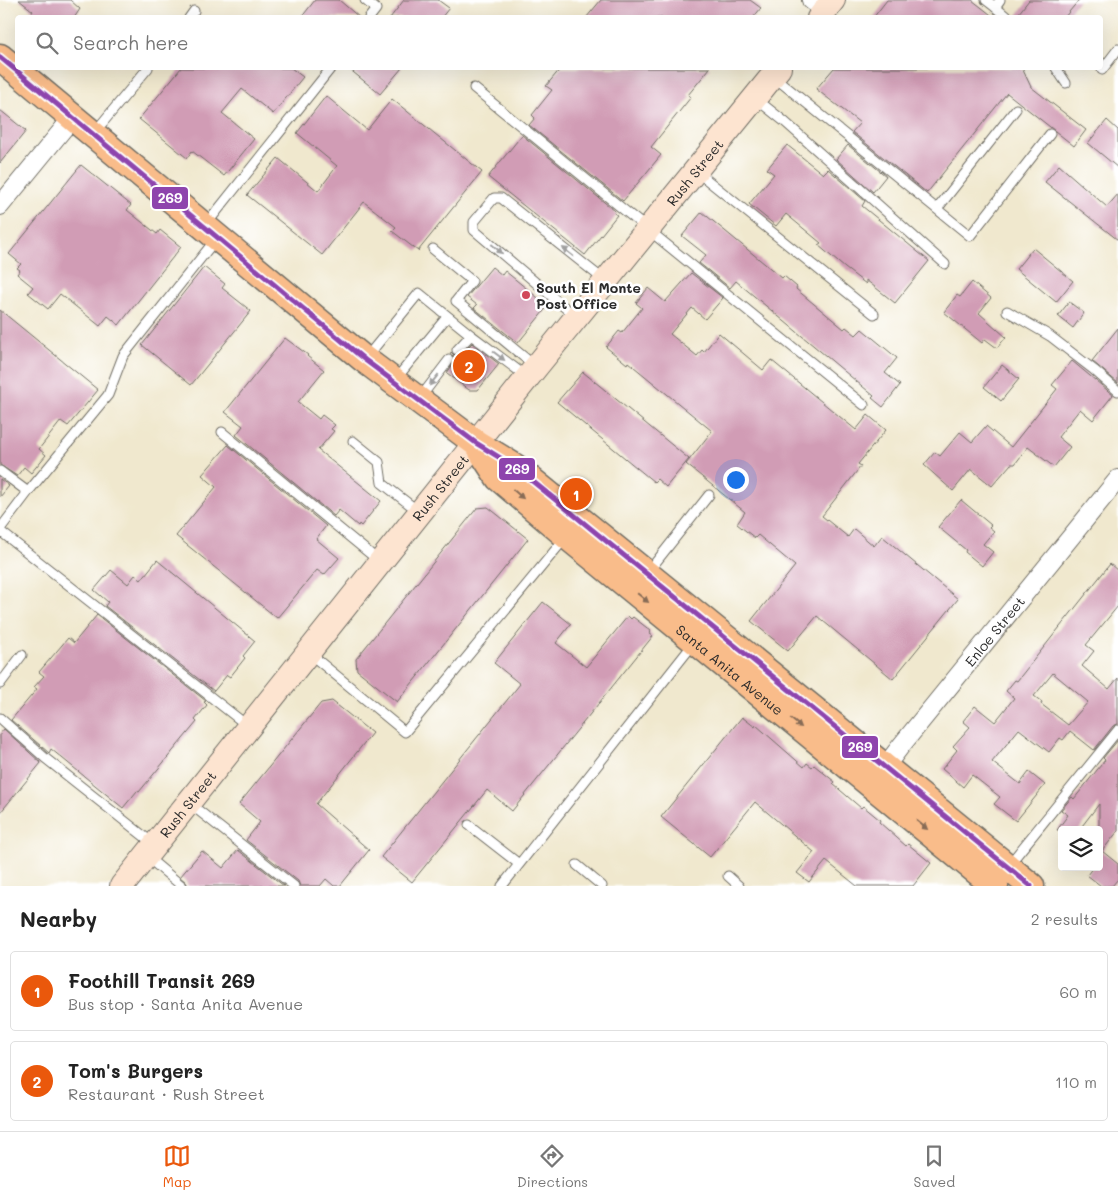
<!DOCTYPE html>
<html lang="en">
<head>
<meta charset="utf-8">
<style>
  body { margin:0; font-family:Mali,sans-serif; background:#f2f2f2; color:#222 }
  .controls { position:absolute; right:15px; bottom:15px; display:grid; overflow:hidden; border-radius:5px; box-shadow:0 5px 20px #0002 }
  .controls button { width:45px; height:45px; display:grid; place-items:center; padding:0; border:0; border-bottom:1px solid #e0e0e0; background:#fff; color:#222; font:25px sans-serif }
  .you { position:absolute; left:735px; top:479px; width:18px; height:18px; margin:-12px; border:4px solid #fff; border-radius:50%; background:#1a73e8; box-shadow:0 0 0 8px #1a73e833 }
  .badge { display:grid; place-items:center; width:32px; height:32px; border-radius:50%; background:#ea580c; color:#fff; font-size:16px; font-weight:700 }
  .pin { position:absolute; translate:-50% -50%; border:2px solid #fff; box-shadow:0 1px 5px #0006 }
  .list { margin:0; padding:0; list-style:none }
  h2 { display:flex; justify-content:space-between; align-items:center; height:65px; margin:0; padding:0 20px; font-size:21px }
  h2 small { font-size:16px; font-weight:400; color:#767676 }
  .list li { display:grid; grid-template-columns:32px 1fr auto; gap:15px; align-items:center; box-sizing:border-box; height:80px; margin:0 10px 10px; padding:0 10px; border:1px solid #e0e0e0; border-radius:5px }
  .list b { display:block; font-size:19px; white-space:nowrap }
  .list p { margin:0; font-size:16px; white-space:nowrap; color:#767676 }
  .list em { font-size:16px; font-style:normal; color:#767676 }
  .icon { flex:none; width:28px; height:28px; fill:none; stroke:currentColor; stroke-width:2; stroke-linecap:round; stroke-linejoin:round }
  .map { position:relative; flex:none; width:1118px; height:886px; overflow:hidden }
  .search { position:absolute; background:#fff; box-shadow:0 5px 20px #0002; left:15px; right:15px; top:15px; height:55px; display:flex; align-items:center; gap:12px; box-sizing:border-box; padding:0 18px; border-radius:5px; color:#767676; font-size:19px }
  .sheet { height:245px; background:#fff }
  nav { display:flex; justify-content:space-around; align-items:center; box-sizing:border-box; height:70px; border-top:1px solid #e0e0e0; background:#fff; font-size:14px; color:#767676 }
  nav a { display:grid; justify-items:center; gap:2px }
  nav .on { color:#ea580c }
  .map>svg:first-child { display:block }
</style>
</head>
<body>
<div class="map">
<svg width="1118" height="886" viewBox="0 0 1118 886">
  <rect width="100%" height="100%" fill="#fff"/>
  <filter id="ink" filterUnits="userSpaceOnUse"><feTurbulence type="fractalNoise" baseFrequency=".02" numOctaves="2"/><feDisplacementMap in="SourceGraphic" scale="10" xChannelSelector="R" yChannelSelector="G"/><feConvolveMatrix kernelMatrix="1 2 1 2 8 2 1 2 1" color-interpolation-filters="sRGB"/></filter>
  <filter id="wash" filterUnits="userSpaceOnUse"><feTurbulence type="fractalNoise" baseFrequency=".0096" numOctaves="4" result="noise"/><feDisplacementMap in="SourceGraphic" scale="20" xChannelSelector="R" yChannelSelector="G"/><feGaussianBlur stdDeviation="1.12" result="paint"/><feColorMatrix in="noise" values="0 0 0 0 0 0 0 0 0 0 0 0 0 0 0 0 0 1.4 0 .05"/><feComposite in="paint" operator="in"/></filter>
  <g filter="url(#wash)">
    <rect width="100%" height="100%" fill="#f0e8ce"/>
    <g id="blocks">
      <path fill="#d19cb5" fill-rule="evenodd" d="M19,0H70L80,9L74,18H28L33,11Z
        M315,0H339L360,18H301Z
        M404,0H438L449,8L441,18H390Z
        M601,0H750L761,8L753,18H586Z
        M887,0H972L995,18H873Z
        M1029,0H1079L1064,18H1015Z
        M181,68H291L303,77L273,114L242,89L222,113L254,139L224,176L192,151L187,158L139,119Z
        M348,68H402L380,94Z
        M561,68H710L688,95L691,97L651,147L661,155L623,201L529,125L535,118L532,115L552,90L546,86Z
        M834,68H1022L1031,87L1086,130L1074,146L1007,93L927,193L852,132L860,123L816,89Z
        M326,96L367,130L392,99L482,172L418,251L392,231L396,227L364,202L322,255L247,195L278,158L318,191L337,166L297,133Z
        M0,110L26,131L0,163Z
        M1107,120L1118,130V168L1088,143Z
        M522,135L615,211L614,213L617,215L585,255L488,177Z
        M787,145L823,174L828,169L865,201L862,206L929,261L895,303L866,280V284L845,268L818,245L821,243L786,214L776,226L749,204L774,174L767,169Z
        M848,145L886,176L873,192L836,159Z
        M81,165L131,205L127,210L157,234L160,230L181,247L119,325L108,316L100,326L60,294L48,309L28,293L33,287L17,274L20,270L17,268L21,264L9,254Z
        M1059,165L1107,207L1118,194V240L1045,182Z
        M702,212L782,278L784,276L797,287L796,289L844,329L846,327L856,335L862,329L897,358L885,373L900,385L883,407L872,398L874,396L736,281L730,288L699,263L706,255L682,236Z
        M1033,248L1073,281L1056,302L1016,269Z
        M204,267L225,284L222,288L251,311L191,385L142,345Z
        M492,267L502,275L505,271L548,306L518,343L474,308L477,305L467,297Z
        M691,273L723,298L705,319L692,308L670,334L697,356L702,350L704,352L719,333L763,370L771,360L856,430L868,415L886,430L858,464L861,466L822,516L848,537L854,529L874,546L882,536L958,599L893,679L817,616L788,651L751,621L795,566L758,535L755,538L737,524L745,512L686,464L712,431L628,362L627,364L606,347L619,331L622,333L642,308L636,303L648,288L665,302Z
        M972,282L991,298L979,313L1006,337L997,348L985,339L982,343L944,312L957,295L960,297Z
        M1069,302L1084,313L1073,328L1058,316Z
        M0,310L98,390L68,426L61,421L39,449L46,455L31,473L24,467L17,476L0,465Z
        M1118,328V383L1092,361Z
        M285,338L308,355L307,356L324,370L298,402L319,419L322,415L335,425L331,429L334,431L318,450L381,501L361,526L359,524L358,526L339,510L334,516L236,435L243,426L225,412Z
        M472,343L499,364L478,390H469L447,373L455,361V357L450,354L451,352L455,356H459Z
        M1072,361L1113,395L1093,420L1080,409L1058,437L1070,447L1054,467L1028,447L1015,464H1011L992,486L971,469L953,491L924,465L935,452L940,456L960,432L972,442L986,426L1011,447L1057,389L1052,385Z
        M1002,365L1019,379L1001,401L984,387Z
        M583,372L689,459L666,487L657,479L654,482L557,402Z
        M228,445L326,526L316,539L339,558L324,575L317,570L277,618L176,536L216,487L202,475Z
        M0,479L9,486L0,497Z
        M961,500L991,525L989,527L994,531L983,544L993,552L982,566L965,552L966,550L938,527Z
        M488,507L528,539L397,702L357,670L356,659L477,508Z
        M157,560L255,641L243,656L245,658L230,677L227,675L214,691L105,606L108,602L94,590L111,570L128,584L135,575L141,580Z
        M1110,564L1118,571V606L1086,645L1094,651L1082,666L1109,689L1118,678V724L1113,726L1094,750L1070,731L1063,740L1060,738L1049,752L1019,729L992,762L1020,784L1029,772L1045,785L1016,821L994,804L1000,797L972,775L963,787L942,769L957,750L953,746L970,727L963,721L975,706L995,722L1014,698L1006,691L1015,680L1017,681ZM1053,673L1088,702L1068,725L1041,704L1042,702L1034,696Z
        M543,602L571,624L556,643L586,667L628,616L631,619L633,617L651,631L650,634L653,636L512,811L487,790L412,882L381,857L520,684L494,663Z
        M97,615L206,701L204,702L207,705L195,720L197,722L139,792L137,791L123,808L51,749L49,753L11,720L37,689L34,687L44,676L39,672L68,638L74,643Z
        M332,701L372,733L316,804L369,850L340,886H334L326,879L320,886H300L298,881L246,840L260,822L239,804L321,703Z
        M742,717L755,727L756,725L804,767L807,763L812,767L814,765L835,782L833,784L861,808L863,806L880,820L879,822L906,846L908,844L931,863L913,886H857L826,861L809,882L797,873L814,852L755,802L710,857L661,817Z
        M4,729L41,763L0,813V734Z
        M1118,740V831L1102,851L1118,864V879L1112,886H1101L1087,875L1093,867H1099V804L1079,830H1057L1068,815L1061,810L1072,797L1074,799L1105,760L1103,758Z
        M238,850L284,886H188L186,882L180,877L202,851L223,868Z"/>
    </g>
  </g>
  <g filter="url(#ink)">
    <use href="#blocks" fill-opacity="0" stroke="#706d64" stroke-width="1"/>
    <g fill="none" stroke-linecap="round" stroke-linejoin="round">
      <g stroke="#706d64" stroke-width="11">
        <path id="lane" d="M365,0L376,9L369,18
          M986,0L995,7L1000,0
          M995,7L1008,18
          M189,18L194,11
          M1056,68L1066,83
          M1102,70L1118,49
          M773,76L970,236L1050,134
          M474,88L864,405
          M755,98L785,122L945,264
          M94,133L148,68
          M696,171L874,314
          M937,209L1016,109
          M205,226L331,68
          M433,249L472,281L456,301L536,367
          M1007,311L1050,336L1094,370L1118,391
          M576,317L474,230V222L494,198H501L604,280
          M471,335L527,377
          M366,358L419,293L471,335L457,350
          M395,380L447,317
          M420,398L449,360
          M222,432L379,561
          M353,441L379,462L382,483L418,511
          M0,471L28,492L0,529
          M28,492L108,395L123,356L216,239
          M0,531L249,727
          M648,572L709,495
          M309,653L405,732L566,537
          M0,684L22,655
          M0,718L45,758L155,845
          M189,803L294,886
          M469,825L519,864
          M146,856L182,886
          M577,865L602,886
          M1008,866L1118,730
          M728,876L739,886
          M502,886L694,643"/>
      </g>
      <g stroke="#706d64" stroke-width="20">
        <g id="street">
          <path d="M811,0L824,10"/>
          <path d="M0,206L73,117"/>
          <path id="s1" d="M878,776L900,747L1118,479"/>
        </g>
      </g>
      <g stroke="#706d64" stroke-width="26">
        <g id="secondary">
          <path d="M819,18L833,0"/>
          <path id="s2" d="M122,886L536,367L779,68"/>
        </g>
      </g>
      <g stroke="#706d64" stroke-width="29">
        <g id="primary">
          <path d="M0,57L365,360L476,443L515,467L1031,886"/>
          <path id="s3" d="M482,452L499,478L567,536L995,886"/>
        </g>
      </g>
      <use href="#lane" stroke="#fff" stroke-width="9"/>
      <use href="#street" stroke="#fff" stroke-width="18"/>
      <use href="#secondary" stroke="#fde4d0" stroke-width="24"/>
      <use href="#primary" stroke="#f9bc8a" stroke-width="26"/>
      <g stroke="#fff" stroke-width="9">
        <path id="bus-1" d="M0,57L365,360L476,443L515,467L1031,886"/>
      </g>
      <use href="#bus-1" stroke="#8e44ad" stroke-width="5"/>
    </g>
    <defs><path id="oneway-solid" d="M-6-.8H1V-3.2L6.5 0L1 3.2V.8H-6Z" transform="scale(1.25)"/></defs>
    <g fill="#a0a0a0">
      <use href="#oneway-solid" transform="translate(497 249) rotate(41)"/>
      <use href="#oneway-solid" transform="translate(568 252) rotate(-141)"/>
      <use href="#oneway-solid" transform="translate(499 356) rotate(37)"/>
      <use href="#oneway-solid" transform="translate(434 380) rotate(128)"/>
    </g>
    <g fill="#886c56">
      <use href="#oneway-solid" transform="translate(518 494) rotate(41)"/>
      <use href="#oneway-solid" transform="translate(643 598) rotate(39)"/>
      <use href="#oneway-solid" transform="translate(796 723) rotate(39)"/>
      <use href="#oneway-solid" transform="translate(922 825) rotate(39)"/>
    </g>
  </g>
  <circle fill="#d1495b" stroke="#fff" stroke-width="2" cx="526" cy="295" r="5"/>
  <g text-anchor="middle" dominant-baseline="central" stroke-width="5" stroke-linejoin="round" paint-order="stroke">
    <g font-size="14" fill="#2b2b2b" stroke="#fff">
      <text stroke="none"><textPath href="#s2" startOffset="915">Rush Street</textPath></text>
      <text stroke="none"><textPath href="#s2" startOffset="510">Rush Street</textPath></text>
      <text stroke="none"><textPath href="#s1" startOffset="186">Enloe Street</textPath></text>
      <text stroke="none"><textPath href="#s3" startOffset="331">Santa Anita Avenue</textPath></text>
      <text stroke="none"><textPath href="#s2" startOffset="105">Rush Street</textPath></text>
    </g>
    <g font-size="14" font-weight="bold" fill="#2b2b2b" stroke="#fff" text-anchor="start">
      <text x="536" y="287">South El Monte<tspan x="536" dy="16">Post Office</tspan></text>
    </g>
  </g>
  <g stroke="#fff" stroke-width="2">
    <rect x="151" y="186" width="38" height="24" rx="5" fill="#8e44ad"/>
    <rect x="498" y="457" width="38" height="24" rx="5" fill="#8e44ad"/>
    <rect x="841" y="735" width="38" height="24" rx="5" fill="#8e44ad"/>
  </g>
  <g font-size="14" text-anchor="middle" font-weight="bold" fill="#fff">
    <text x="170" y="203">269</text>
    <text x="517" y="474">269</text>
    <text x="860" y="752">269</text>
  </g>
</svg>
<div class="controls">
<button><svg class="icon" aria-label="layers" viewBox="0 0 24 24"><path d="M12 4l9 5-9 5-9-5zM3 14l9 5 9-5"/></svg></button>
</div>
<div class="you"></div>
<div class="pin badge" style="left:576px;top:494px">1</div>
<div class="pin badge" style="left:469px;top:366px">2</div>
<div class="search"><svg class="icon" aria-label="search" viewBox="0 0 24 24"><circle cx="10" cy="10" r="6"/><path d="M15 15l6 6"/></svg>Search here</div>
</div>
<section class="sheet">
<h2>Nearby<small>2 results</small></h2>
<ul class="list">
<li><span class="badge">1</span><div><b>Foothill Transit 269</b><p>Bus stop · Santa Anita Avenue</p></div><em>60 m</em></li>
<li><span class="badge">2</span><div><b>Tom's Burgers</b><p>Restaurant · Rush Street</p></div><em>110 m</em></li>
</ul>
</section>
<nav>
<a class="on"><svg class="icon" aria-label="map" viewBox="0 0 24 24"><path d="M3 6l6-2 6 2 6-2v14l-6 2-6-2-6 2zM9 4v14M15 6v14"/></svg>Map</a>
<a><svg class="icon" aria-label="directions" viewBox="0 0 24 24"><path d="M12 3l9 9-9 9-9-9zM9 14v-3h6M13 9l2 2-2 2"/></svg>Directions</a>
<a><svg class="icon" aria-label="saved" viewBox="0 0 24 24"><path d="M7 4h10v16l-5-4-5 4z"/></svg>Saved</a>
</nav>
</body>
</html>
